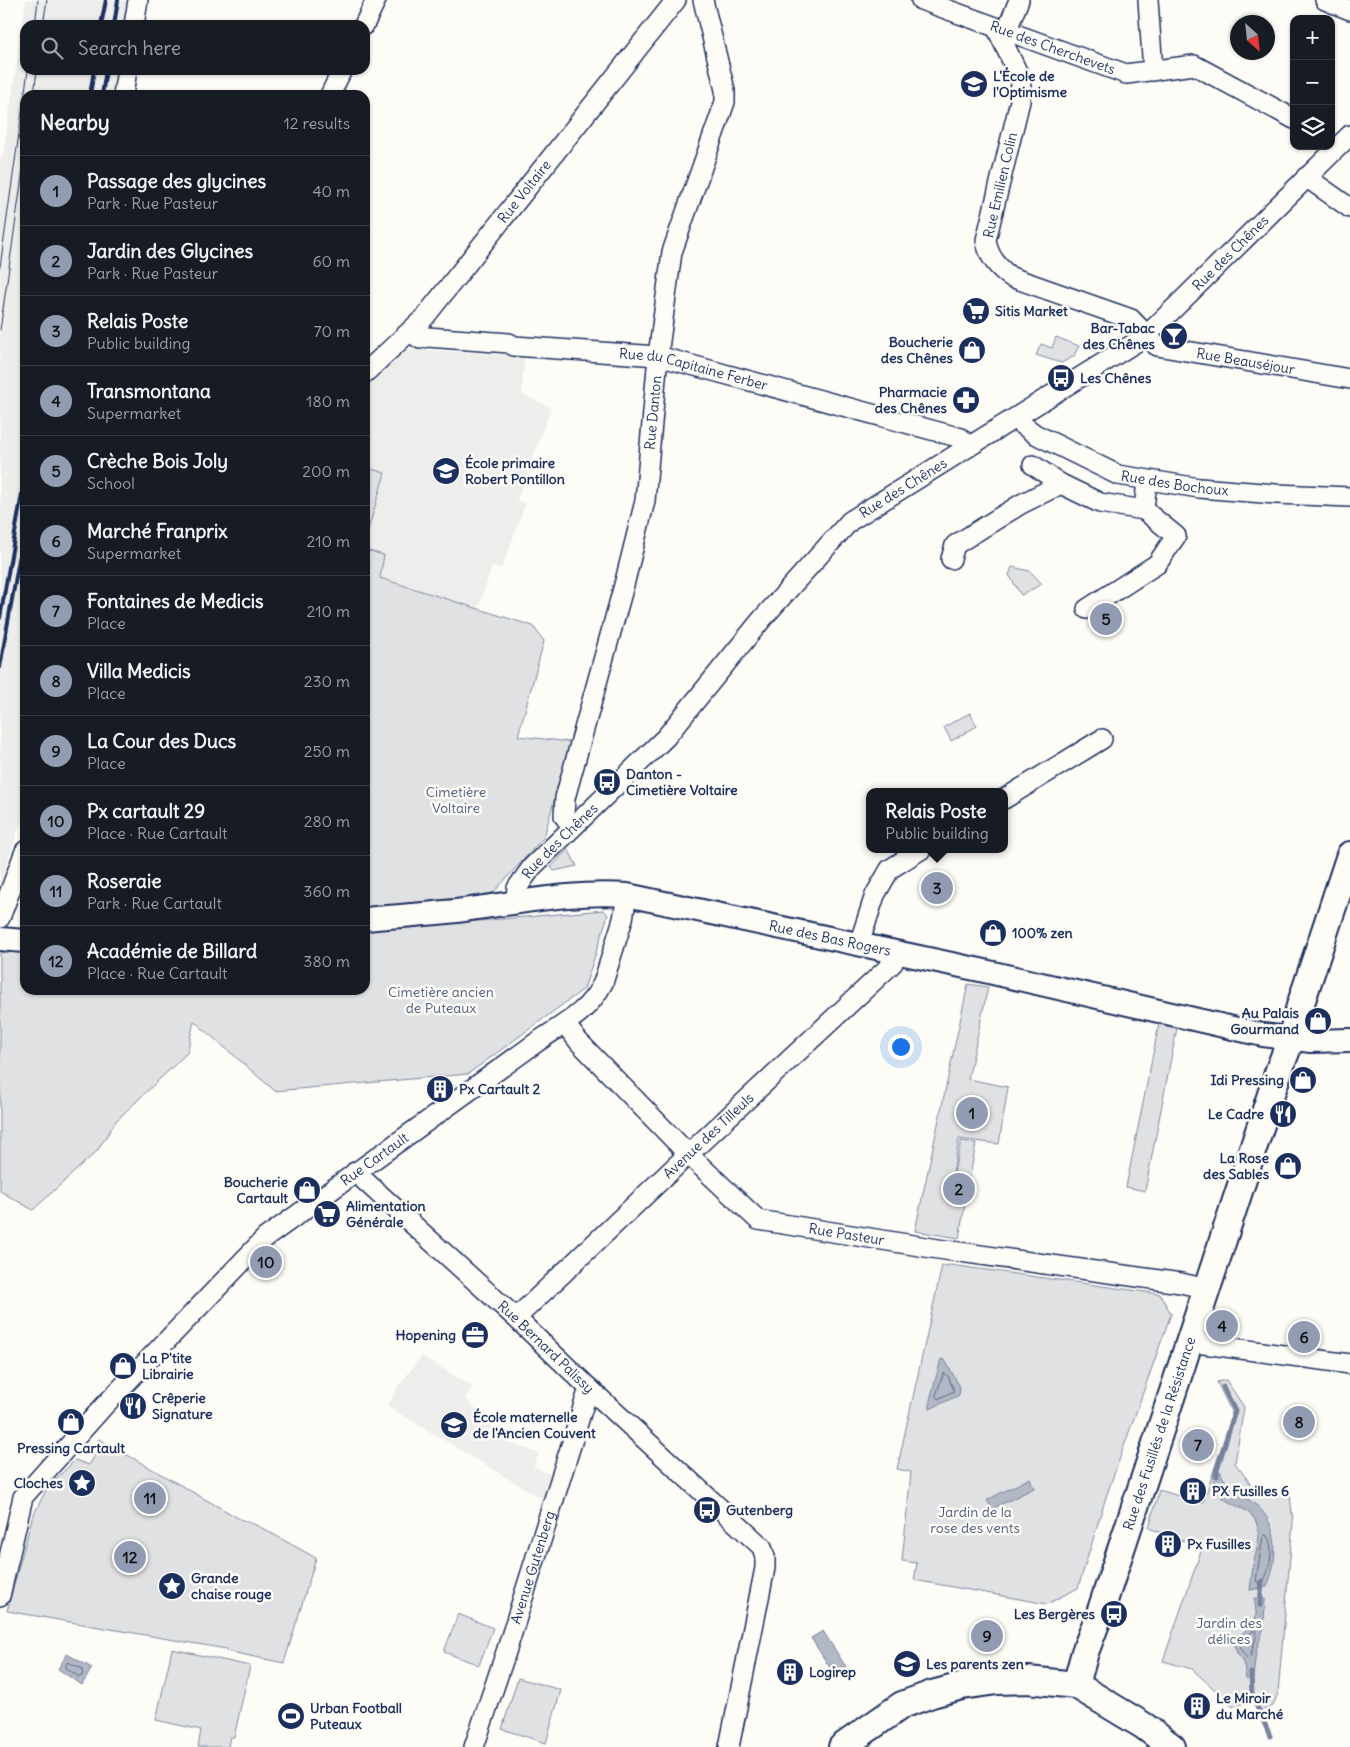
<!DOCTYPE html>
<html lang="en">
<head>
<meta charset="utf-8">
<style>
  body { margin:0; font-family:Delius,sans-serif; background:#20242c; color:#f1f3f6 }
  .controls { position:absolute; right:15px; top:15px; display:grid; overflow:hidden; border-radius:10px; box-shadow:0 1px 4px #0004 }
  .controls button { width:45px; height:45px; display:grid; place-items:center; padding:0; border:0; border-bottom:1px solid #363941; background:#171b24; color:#f1f3f6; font:25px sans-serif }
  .compass { position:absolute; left:1230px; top:15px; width:45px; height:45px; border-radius:50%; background:#171b24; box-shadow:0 1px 4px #0004; rotate:153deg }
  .you { position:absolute; left:900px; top:1046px; width:18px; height:18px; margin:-12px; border:4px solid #fff; border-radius:50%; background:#1a73e8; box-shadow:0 0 0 8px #1a73e833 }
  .badge { display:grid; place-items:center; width:32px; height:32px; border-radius:50%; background:#919bb2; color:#111; font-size:16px; font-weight:700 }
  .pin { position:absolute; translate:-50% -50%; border:2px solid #fff; box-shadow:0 1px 5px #0006 }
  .popup { position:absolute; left:866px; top:788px; width:142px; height:65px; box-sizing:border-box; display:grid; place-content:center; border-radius:10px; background:#171b24; filter:drop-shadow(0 1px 4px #0005); font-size:16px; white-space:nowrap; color:#9ea1a6 }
  .popup b { font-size:19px; color:#f1f3f6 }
  .popup::after { content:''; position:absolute; left:50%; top:100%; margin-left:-10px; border:10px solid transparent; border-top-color:#171b24 }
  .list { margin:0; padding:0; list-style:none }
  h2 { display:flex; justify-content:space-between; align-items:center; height:65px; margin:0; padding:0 20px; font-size:21px }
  h2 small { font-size:16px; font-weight:400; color:#9ea1a6 }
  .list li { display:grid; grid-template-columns:32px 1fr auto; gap:15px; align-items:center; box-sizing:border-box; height:70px; padding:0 20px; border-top:1px solid #363941 }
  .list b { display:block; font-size:19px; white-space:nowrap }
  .list p { margin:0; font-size:16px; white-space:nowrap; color:#9ea1a6 }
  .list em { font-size:16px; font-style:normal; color:#9ea1a6 }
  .icon { flex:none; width:28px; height:28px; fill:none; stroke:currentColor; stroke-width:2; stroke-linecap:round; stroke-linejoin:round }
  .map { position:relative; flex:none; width:1350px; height:1747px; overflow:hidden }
  .search { position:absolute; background:#171b24; box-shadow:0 1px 4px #0004; left:20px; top:20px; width:350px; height:55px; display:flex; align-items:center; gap:12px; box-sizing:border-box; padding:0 18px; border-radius:15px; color:#9ea1a6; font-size:19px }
  .panel { position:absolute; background:#171b24; box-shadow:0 1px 4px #0004; left:20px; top:90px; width:350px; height:905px; border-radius:15px }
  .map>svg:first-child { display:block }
</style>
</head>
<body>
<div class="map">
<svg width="1350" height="1747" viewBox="0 0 1350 1747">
  <rect width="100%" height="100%" fill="#fdfcf7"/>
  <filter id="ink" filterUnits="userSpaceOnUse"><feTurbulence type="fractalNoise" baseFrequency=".02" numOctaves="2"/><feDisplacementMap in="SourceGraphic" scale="10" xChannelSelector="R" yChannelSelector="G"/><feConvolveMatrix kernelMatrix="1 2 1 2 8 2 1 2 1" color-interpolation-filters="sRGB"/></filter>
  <g filter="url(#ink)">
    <path fill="#edeeec" d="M26,0H134L130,25H25V70H122L118,95H25V810L0,884V158L3,155Z
      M412,349L524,356L522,394L551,408L517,501L526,503L502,568L492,566L478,609L379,578L384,555L365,550V387L404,352Z
      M422,1356L473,1387L465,1398L509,1443L539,1453L534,1466L552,1476L546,1495L539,1497L387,1406L400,1384Z"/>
    <path fill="#e0e1e3" stroke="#7e88a0" d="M1056,337L1079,346L1073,357L1061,363L1036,355L1041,344L1052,348Z
      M365,467L385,473L365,540Z
      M365,550L384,555L380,578L533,626L544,641L518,736L570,742L544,837L494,892L487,896L365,907Z
      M1012,567L1030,571L1042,584L1021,595L1009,575Z
      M970,713L977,726L951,741L944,727Z
      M568,849L577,866L554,871L551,867Z
      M604,910L608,915L584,989L468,1074L275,1091L194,1021L187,1053L116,1121L97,1151L33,1210L0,1191V952L25,953V990H365V931Z
      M968,984L988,987L968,1079L1008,1087L999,1144L959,1139L949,1195L961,1141L976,1143L959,1238L915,1231Z
      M1159,1024L1177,1028L1145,1191L1126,1187Z
      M950,1265L1160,1294L1171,1314L1107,1494L1078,1588L1047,1604L914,1580L917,1563L902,1561L911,1472L897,1469L942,1266Z
      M1226,1380L1244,1407L1235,1463L1253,1487L1290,1495L1293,1523L1278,1693L1273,1706L1257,1712L1253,1701L1233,1706L1192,1669L1163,1661L1202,1548L1149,1528L1159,1490L1203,1503L1230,1421L1231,1411L1217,1382Z
      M99,1439L240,1519L258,1526L316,1558L284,1663L226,1651V1649L7,1611L32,1518L47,1488L75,1460L89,1465L99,1449L94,1446Z
      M458,1614L493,1628L479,1665L444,1652Z
      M172,1649L250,1666L234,1737H230L228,1747H198L201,1730L156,1720Z
      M518,1678L561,1690L546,1743L502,1729Z"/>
    <path fill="#b3b8c5" stroke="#76819c" d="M941,1359L945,1360L960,1387L959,1395L930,1409V1400Z
      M1214,1471H1220C1228,1491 1241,1493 1256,1505C1280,1525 1278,1560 1267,1587L1250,1590C1251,1582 1252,1574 1253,1566C1255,1554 1261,1540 1258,1528C1252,1498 1208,1511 1214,1471Z
      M1030,1478L1034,1488L992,1509L987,1500Z
      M1254,1598L1265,1599L1264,1627L1256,1651L1253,1678L1246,1679C1245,1674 1245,1667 1243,1663C1241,1657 1235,1653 1235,1645C1236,1632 1256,1629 1256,1614C1256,1609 1255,1603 1254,1598Z
      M823,1631L846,1667L834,1674L811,1638Z
      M67,1654L92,1668L82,1685L58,1669Z"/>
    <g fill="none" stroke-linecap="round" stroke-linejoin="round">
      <path stroke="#586687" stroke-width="1" d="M944,1373L948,1376L954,1391L938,1399L936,1396Z
        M1266,1535C1276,1546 1269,1569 1264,1581L1259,1583L1256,1581L1263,1537Z
        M1253,1631H1256L1257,1634L1250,1657L1248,1659C1235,1645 1241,1641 1253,1631Z
        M68,1662L83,1669L82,1676L79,1677L66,1668V1666Z"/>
      <path stroke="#76819c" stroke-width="5" d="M1217,1476V1469L1235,1411L1223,1387
        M1260,1605L1262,1581
        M1251,1673L1252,1695L1270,1736"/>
      <g stroke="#1b2f5e" stroke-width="22">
        <g id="minor">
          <path id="s1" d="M921,0L1126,74L1194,65L1294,119"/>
          <path d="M1148,0L1153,71"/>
          <path d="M1325,0L1350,10"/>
          <path d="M134,25L138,0"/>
          <path d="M364,25L376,0"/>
          <path id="s2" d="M997,29L1021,80L1020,101L986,240C988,256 998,268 1011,277L1131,319L1157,346L1350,379"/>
          <path d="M1006,32L1019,0"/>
          <path d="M123,95L127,70"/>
          <path d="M330,95L342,70"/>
          <path d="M1306,177L1350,208"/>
          <path id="s3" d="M410,332L420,339L427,337L509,343L514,346L658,356L961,438L968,447"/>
          <path id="s4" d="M365,373L424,318L676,0"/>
          <path id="s5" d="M1015,419L1035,434L1118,475L1199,488L1276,494L1350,497"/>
          <path d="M1033,465L1061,484L1100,503L1144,510"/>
          <path d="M951,559L955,545L1021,504L1061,484"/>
          <path d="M1087,609L1157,564L1176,536L1144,510L1147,480"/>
          <path d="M1004,799L1102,739"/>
          <path id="s6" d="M572,827L564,816L565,798L624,585L645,501L658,356L672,252L725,102V90L703,0"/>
          <path id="s7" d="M515,903L517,888L532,867L666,737L762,619L850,521L1146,336L1350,135"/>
          <path d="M0,918L25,851"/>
          <path d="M859,944L875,895L890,869L922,849"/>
          <path id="s8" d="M565,1024L579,1042L689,1155L758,1220L938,1249L1181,1283L1207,1289"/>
          <path id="s9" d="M355,1172L516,1318L589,1388L762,1547L765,1557V1568L729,1747"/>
          <path id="s10" d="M516,1318L679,1163L893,963L897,952"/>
          <path d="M1189,1342L1350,1364"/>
          <path id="s11" d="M0,1596L23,1497L103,1407L265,1238L537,1042C564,1023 587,1014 603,983L623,919L627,895"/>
          <path id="s12" d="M474,1747L507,1649L589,1388"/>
        </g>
      </g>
      <g stroke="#1b2f5e" stroke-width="26">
        <g id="tertiary">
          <path id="s13" d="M365,919C398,916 431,914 464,910C518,903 572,891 627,895L980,970L1263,1035L1311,1041L1350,1040"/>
          <path d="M0,939L25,941"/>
        </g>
      </g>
      <g stroke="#1b2f5e" stroke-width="30">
        <g id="secondary">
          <path id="s14" d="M1076,1685L1085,1652L1100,1613L1279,1070L1291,1039L1300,1006L1350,855"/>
          <path d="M842,1747L902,1705L932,1694L962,1686L997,1681L1028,1680L1076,1685L1144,1726L1172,1747"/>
        </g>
      </g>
      <use href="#minor" stroke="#fdfcf7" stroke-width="19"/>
      <use href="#tertiary" stroke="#fdfcf7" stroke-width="22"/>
      <use href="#secondary" stroke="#fdfcf7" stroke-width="26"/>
      <path stroke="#1b2f5e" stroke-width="1" d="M35,25L38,0
        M43,25L47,0
        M34,95L37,70
        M0,267L28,70
        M0,330L25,156"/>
      <path stroke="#1b2f5e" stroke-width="4" d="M101,25L106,0
        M114,25L118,0
        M90,95L94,70
        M102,95L106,70
        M0,618L25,477
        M0,667L25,526"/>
    </g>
  </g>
  <defs>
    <g id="school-disc" transform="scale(1.4375)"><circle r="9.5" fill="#1b2f5e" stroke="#fdfcf7"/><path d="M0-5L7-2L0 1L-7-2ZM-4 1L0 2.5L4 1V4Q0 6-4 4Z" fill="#fff"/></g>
    <g id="supermarket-disc" transform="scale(1.4375)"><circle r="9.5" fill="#1b2f5e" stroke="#fdfcf7"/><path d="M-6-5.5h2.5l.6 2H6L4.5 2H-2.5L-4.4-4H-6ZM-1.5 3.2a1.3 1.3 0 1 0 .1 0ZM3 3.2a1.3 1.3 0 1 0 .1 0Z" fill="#fff"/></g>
    <g id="bar-disc" transform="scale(1.4375)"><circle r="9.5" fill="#1b2f5e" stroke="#fdfcf7"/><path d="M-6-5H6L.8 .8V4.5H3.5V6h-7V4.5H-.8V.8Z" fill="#fff"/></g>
    <g id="shop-disc" transform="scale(1.4375)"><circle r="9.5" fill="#1b2f5e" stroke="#fdfcf7"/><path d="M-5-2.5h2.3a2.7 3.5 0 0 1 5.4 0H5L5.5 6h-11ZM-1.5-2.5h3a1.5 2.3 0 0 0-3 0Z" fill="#fff"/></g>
    <g id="bus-disc" transform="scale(1.4375)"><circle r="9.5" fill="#1b2f5e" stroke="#fdfcf7"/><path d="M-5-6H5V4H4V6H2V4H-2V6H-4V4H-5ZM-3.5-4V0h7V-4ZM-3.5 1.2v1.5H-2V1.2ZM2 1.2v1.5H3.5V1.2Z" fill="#fff"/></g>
    <g id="pharmacy-disc" transform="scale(1.4375)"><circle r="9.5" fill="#1b2f5e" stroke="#fdfcf7"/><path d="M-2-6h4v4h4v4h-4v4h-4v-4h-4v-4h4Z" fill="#fff"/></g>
    <g id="building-disc" transform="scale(1.4375)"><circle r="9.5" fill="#1b2f5e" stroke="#fdfcf7"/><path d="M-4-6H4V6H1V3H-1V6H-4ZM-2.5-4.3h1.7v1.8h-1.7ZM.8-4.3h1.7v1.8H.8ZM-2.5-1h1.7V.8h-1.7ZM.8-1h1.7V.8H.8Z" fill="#fff"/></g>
    <g id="restaurant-disc" transform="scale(1.4375)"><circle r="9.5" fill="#1b2f5e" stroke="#fdfcf7"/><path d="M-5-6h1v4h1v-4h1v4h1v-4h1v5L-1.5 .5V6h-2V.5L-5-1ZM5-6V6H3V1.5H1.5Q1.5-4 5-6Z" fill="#fff"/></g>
    <g id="office-disc" transform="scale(1.4375)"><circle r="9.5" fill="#1b2f5e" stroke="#fdfcf7"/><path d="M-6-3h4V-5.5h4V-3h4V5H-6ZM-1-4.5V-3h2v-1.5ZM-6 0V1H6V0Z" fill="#fff"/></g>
    <g id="sight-disc" transform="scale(1.4375)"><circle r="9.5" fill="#1b2f5e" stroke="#fdfcf7"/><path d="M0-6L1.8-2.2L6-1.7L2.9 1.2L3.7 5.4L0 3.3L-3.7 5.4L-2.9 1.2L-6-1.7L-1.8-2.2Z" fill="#fff"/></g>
    <g id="stadium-disc" transform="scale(1.4375)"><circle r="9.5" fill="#1b2f5e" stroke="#fdfcf7"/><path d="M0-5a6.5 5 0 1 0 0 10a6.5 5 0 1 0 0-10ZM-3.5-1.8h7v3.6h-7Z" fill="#fff"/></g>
  </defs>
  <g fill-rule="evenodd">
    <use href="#school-disc" x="974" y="84"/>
    <use href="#supermarket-disc" x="976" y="311"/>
    <use href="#bar-disc" x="1174" y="336"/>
    <use href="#shop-disc" x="972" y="350"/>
    <use href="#bus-disc" x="1061" y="378"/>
    <use href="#pharmacy-disc" x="966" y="400"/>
    <use href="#school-disc" x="446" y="471"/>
    <use href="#bus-disc" x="607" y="782"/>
    <use href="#shop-disc" x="993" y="933"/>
    <use href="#shop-disc" x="1318" y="1021"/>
    <use href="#shop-disc" x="1303" y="1080"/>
    <use href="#building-disc" x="440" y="1089"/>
    <use href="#restaurant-disc" x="1283" y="1114"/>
    <use href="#shop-disc" x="1288" y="1166"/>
    <use href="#shop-disc" x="307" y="1190"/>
    <use href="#supermarket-disc" x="327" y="1214"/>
    <use href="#office-disc" x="475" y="1335"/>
    <use href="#shop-disc" x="123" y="1366"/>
    <use href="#restaurant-disc" x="133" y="1406"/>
    <use href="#shop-disc" x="71" y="1422"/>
    <use href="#school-disc" x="454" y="1425"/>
    <use href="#sight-disc" x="82" y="1483"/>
    <use href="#building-disc" x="1193" y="1491"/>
    <use href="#bus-disc" x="707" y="1510"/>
    <use href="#building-disc" x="1168" y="1544"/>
    <use href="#sight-disc" x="172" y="1586"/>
    <use href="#bus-disc" x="1114" y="1614"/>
    <use href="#school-disc" x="907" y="1664"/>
    <use href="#building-disc" x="790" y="1672"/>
    <use href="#building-disc" x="1197" y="1706"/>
    <use href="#stadium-disc" x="291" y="1716"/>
  </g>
  <g text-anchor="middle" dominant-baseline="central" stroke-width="5" stroke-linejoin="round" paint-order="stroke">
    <g font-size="14" fill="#1b2f5e" stroke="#fdfcf7">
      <text stroke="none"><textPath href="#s1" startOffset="140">Rue des Cherchevets</textPath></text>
      <text transform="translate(1000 185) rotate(-77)">Rue Emilien Colin</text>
      <text stroke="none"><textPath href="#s4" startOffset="242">Rue Voltaire</textPath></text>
      <text stroke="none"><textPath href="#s7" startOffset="979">Rue des Chênes</textPath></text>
      <text stroke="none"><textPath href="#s2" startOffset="521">Rue Beauséjour</textPath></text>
      <text stroke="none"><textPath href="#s3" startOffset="289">Rue du Capitaine Ferber</textPath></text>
      <text stroke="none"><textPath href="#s6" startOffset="428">Rue Danton</textPath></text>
      <text stroke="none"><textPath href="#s5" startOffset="175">Rue des Bochoux</textPath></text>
      <text stroke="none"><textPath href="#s7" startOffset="574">Rue des Chênes</textPath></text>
      <text stroke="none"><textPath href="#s7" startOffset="79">Rue des Chênes</textPath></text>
      <text stroke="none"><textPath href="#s13" startOffset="471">Rue des Bas Rogers</textPath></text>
      <text stroke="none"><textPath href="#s10" startOffset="265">Avenue des Tilleuls</textPath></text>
      <text stroke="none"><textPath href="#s11" startOffset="591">Rue Cartault</textPath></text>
      <text stroke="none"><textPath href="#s8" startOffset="365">Rue Pasteur</textPath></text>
      <text stroke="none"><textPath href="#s9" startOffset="259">Rue Bernard Palissy</textPath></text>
      <text stroke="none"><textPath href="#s14" startOffset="265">Rue des Fusillés de la Résistance</textPath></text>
      <text stroke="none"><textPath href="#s12" startOffset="189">Avenue Gutenberg</textPath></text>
    </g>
    <g font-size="14" font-weight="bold" fill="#1b2f5e" stroke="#fdfcf7" text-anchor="start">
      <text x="993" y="76">L'École de<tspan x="993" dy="16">l'Optimisme</tspan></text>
      <text x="995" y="311">Sitis Market</text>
      <text x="1155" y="328" text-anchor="end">Bar-Tabac<tspan x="1155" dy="16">des Chênes</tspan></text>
      <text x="953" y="342" text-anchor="end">Boucherie<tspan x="953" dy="16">des Chênes</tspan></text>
      <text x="1080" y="378">Les Chênes</text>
      <text x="947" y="392" text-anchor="end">Pharmacie<tspan x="947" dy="16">des Chênes</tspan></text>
      <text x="465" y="463">École primaire<tspan x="465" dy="16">Robert Pontillon</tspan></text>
      <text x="626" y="774">Danton -<tspan x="626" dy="16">Cimetière Voltaire</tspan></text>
      <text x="1012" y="933">100% zen</text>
      <text x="1299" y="1013" text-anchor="end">Au Palais<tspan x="1299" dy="16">Gourmand</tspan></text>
      <text x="1284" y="1080" text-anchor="end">Idi Pressing</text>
      <text x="459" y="1089">Px Cartault 2</text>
      <text x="1264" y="1114" text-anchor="end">Le Cadre</text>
      <text x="1269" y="1158" text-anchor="end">La Rose<tspan x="1269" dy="16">des Sables</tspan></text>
      <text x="288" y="1182" text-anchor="end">Boucherie<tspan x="288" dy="16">Cartault</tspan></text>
      <text x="346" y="1206">Alimentation<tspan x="346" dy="16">Générale</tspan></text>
      <text x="456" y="1335" text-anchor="end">Hopening</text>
      <text x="142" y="1358">La P'tite<tspan x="142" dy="16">Librairie</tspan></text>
      <text x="152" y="1398">Crêperie<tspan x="152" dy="16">Signature</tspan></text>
      <text x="473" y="1417">École maternelle<tspan x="473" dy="16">de l'Ancien Couvent</tspan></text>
      <text x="71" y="1448" text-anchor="middle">Pressing Cartault</text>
      <text x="63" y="1483" text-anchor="end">Cloches</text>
      <text x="1212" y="1491">PX Fusilles 6</text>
      <text x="726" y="1510">Gutenberg</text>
      <text x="1187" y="1544">Px Fusilles</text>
      <text x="191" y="1578">Grande<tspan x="191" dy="16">chaise rouge</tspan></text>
      <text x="1095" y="1614" text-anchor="end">Les Bergères</text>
      <text x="926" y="1664">Les parents zen</text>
      <text x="809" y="1672">Logirep</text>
      <text x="1216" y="1698">Le Miroir<tspan x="1216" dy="16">du Marché</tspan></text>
      <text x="310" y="1708">Urban Football<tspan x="310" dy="16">Puteaux</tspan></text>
    </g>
    <g font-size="14" fill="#4c5c7f" stroke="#fdfcf7">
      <text x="456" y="792">Cimetière<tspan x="456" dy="16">Voltaire</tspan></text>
      <text x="441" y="992">Cimetière ancien<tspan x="441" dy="16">de Puteaux</tspan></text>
      <text x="975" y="1512">Jardin de la<tspan x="975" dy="16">rose des vents</tspan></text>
      <text x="1229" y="1623">Jardin des<tspan x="1229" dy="16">délices</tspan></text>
    </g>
  </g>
</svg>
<div class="controls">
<button>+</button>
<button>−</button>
<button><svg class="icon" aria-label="layers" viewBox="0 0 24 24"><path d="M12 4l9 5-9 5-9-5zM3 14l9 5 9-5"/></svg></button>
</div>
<svg class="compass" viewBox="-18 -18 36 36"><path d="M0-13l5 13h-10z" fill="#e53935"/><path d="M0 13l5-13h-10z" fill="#9ea1a6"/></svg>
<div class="you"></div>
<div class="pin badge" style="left:972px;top:1113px">1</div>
<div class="pin badge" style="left:959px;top:1189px">2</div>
<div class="pin badge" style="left:937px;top:888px">3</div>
<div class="popup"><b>Relais Poste</b>Public building</div>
<div class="pin badge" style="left:1222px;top:1326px">4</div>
<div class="pin badge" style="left:1106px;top:619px">5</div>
<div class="pin badge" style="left:1304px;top:1337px">6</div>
<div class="pin badge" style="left:1198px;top:1445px">7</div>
<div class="pin badge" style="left:1299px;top:1422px">8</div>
<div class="pin badge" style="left:987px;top:1636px">9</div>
<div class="pin badge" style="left:266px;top:1262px">10</div>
<div class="pin badge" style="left:150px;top:1498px">11</div>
<div class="pin badge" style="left:130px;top:1557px">12</div>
<div class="search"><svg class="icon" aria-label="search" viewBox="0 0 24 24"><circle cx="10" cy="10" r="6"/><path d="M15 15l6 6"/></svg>Search here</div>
<section class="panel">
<h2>Nearby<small>12 results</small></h2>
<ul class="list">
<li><span class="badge">1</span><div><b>Passage des glycines</b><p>Park · Rue Pasteur</p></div><em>40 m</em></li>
<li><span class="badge">2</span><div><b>Jardin des Glycines</b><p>Park · Rue Pasteur</p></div><em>60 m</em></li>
<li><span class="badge">3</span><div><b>Relais Poste</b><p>Public building</p></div><em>70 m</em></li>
<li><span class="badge">4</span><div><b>Transmontana</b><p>Supermarket</p></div><em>180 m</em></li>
<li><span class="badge">5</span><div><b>Crèche Bois Joly</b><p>School</p></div><em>200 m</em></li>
<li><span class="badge">6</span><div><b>Marché Franprix</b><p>Supermarket</p></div><em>210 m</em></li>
<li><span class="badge">7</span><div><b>Fontaines de Medicis</b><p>Place</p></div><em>210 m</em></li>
<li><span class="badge">8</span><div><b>Villa Medicis</b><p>Place</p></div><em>230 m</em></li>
<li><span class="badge">9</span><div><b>La Cour des Ducs</b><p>Place</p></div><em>250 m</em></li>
<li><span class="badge">10</span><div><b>Px cartault 29</b><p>Place · Rue Cartault</p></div><em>280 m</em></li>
<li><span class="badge">11</span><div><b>Roseraie</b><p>Park · Rue Cartault</p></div><em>360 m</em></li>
<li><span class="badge">12</span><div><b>Académie de Billard</b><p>Place · Rue Cartault</p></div><em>380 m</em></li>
</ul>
</section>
</div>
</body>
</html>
